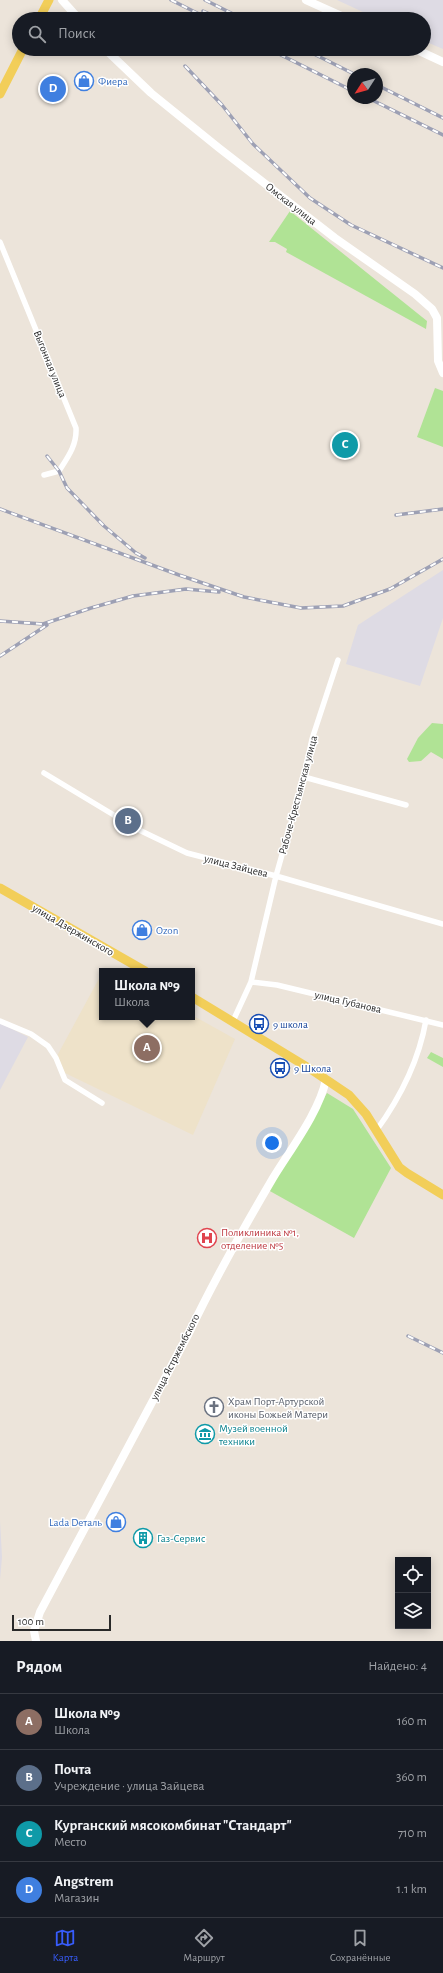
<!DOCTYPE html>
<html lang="ru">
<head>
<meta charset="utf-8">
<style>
  body { margin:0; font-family:"Alegreya Sans",sans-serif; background:#20242c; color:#f1f3f6 }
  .controls { position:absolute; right:12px; bottom:12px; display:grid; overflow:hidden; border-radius:0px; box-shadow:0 2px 10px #0003 }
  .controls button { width:36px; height:36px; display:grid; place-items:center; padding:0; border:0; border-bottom:1px solid #363941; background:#171b24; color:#f1f3f6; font:20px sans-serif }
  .compass { position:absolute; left:347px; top:68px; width:36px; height:36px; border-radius:50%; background:#171b24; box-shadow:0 2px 10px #0003; rotate:234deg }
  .scale { position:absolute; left:12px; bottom:10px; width:99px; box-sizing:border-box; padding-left:4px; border:2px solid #292929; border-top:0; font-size:11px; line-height:14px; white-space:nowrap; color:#292929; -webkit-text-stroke:3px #fff; paint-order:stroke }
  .you { position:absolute; left:272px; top:1143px; width:14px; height:14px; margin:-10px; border:3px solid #fff; border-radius:50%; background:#1a73e8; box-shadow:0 0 0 6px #1a73e833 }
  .badge { display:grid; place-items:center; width:26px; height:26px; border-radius:50%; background:#375cfc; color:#fff; font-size:13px; font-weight:700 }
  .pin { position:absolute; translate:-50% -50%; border:2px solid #fff; box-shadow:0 1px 4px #0006 }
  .popup { position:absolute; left:99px; top:968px; width:96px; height:52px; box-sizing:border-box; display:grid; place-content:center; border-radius:0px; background:#171b24; filter:drop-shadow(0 1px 3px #0005); font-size:13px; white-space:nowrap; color:#9ea1a6 }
  .popup b { font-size:15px; color:#f1f3f6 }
  .popup::after { content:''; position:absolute; left:50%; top:100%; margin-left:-8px; border:8px solid transparent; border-top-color:#171b24 }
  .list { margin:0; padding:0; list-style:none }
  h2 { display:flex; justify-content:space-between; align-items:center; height:52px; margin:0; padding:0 16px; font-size:17px }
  h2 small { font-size:13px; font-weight:400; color:#9ea1a6 }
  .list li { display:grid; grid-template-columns:26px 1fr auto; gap:12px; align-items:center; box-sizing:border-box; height:56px; padding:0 16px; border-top:1px solid #363941 }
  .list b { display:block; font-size:15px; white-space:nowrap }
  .list p { margin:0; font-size:13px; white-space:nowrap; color:#9ea1a6 }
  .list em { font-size:13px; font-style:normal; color:#9ea1a6 }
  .icon { flex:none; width:22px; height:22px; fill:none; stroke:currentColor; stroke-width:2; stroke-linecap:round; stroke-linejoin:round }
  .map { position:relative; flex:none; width:443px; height:1641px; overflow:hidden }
  .search { position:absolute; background:#171b24; box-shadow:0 2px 10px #0003; left:12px; right:12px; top:12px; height:44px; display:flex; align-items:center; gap:10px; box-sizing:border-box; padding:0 14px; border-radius:22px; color:#9ea1a6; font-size:15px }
  .sheet { height:276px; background:#171b24 }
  nav { display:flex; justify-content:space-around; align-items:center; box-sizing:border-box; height:56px; border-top:1px solid #363941; background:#171b24; font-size:11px; color:#9ea1a6 }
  nav a { display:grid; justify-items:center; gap:2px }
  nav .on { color:#375cfc }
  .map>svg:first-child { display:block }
</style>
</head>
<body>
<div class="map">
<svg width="443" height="1641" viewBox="0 0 443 1641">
  <rect width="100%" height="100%" fill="#ece4da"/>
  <path fill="#dedbe4" d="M337,0H443V49L424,41V19H378Z
    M443,570V618L420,686L346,664L358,625Z
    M0,1023L28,1037L0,1090Z
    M0,1520L2,1557L0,1580Z"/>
  <path fill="#eee2c9" d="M102,973V1017H192V1015L235,1039L193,1135L65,1073L57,1056Z"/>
  <path fill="#b0e395" d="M290,211L427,321L426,329L286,252L287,249L275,242H269Z
    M435,388L443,391V447L417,437Z
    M432,723L443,724V759L431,752L421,761L409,762L407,759L418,738Z
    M431,1052L443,1058V1067L427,1058Z
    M327,1093L353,1109L391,1168L354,1238L268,1190Z"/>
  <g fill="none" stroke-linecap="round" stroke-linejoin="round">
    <path stroke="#fff" stroke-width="5.5" d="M0,242L76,428C77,445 68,457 59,471L44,475
      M44,773L137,829L187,853L276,876L443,924
      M304,777L406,805
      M251,982L277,985L443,1025
      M0,1021L31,1034L48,1046L56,1058L65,1080L102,1103
      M233,1021L251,982L276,876L304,777L312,739L338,660
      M376,1131C400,1098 419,1060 426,1020"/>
    <path stroke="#fff" stroke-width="8" d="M62,0L79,19
      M306,0L348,19
      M105,49L151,93L219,148L335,238L415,294L432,309L437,318L438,361L443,373
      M415,49L443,62
      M36,1641L34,1631L40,1612L189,1333C214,1280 243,1229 273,1178C290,1150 320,1111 326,1079"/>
    <path stroke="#f2ce59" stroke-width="9" d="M39,19L49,0
      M0,94L23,49
      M0,888L145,971
      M192,997L312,1070L349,1095L366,1114L399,1167L407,1173L443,1195"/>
    <g stroke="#9da0b4" stroke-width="3.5">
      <path id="rail" d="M171,0L209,19
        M205,0L243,19
        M203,11L220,19
        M269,49L353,91
        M304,49L354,74
        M185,66L222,105L253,144L310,198L351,225L443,268
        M377,85L443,118
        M368,98L443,135
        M47,456L59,471L67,488L104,526L136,553L145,558
        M0,509L179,575L244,597L301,608L343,606L390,589L443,559
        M396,515L443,509
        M0,621L43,624L91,608L133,596L186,589L219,592
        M0,656L47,625
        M408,1336L443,1353"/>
    </g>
    <use href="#rail" stroke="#fff" stroke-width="2" stroke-dasharray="6" stroke-linecap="butt"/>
  </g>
  <defs>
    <g id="shop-ring" transform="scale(1)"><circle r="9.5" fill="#fff" stroke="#3f7fe0" stroke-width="1.5"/><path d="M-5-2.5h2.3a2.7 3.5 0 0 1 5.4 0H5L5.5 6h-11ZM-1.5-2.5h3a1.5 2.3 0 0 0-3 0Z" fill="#3f7fe0"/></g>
    <g id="bus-ring" transform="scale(1)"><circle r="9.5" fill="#fff" stroke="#1a4fb4" stroke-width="1.5"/><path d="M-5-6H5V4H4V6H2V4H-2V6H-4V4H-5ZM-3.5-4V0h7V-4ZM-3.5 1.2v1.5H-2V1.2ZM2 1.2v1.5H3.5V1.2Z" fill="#1a4fb4"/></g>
    <g id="hospital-ring" transform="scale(1)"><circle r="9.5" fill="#fff" stroke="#e0444e" stroke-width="1.5"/><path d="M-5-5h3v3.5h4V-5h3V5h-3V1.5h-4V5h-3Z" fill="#e0444e"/></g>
    <g id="church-ring" transform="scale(1)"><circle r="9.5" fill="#fff" stroke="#6b7280" stroke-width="1.5"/><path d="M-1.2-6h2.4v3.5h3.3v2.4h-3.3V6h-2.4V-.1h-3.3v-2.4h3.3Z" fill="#6b7280"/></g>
    <g id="museum-ring" transform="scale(1)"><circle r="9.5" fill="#fff" stroke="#0f9aa8" stroke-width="1.5"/><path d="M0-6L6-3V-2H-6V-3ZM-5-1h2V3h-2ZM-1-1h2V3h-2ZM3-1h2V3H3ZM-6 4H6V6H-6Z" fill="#0f9aa8"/></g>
    <g id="building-ring" transform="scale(1)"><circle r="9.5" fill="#fff" stroke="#0f9aa8" stroke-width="1.5"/><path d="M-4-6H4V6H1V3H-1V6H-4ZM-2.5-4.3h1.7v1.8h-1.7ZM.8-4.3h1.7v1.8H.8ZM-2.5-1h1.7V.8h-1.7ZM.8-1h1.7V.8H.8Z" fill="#0f9aa8"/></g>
  </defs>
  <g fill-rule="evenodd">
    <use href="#shop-ring" x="84" y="81"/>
    <use href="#shop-ring" x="142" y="930"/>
    <use href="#bus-ring" x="259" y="1024"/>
    <use href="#bus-ring" x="280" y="1068"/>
    <use href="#hospital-ring" x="207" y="1238"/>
    <use href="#church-ring" x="214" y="1407"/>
    <use href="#museum-ring" x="205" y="1434"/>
    <use href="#shop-ring" x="116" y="1522"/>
    <use href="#building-ring" x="143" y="1538"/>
  </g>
  <g text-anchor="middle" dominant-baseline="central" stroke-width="3" stroke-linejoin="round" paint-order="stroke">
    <g font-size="11" fill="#366cbe" stroke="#fff" text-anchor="start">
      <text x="98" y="81">Фиера</text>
      <text x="156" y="930">Ozon</text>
      <text x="102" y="1522" text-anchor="end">Lada Dеталь</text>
    </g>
    <g font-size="11" fill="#292929" stroke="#fff">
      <text transform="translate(291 204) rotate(38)">Омская улица</text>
      <text transform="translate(50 364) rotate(68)">Выгонная улица</text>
      <text transform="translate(298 795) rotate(-75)">Рабоче-Крестьянская улица</text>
      <text transform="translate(236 866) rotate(14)">улица Зайцева</text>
      <text transform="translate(73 930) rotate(30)">улица Дзержинского</text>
      <text transform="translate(348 1002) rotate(13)">улица Губанова</text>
      <text transform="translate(175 1357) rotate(-63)">улица Ястржембского</text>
    </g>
    <g font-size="11" fill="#164399" stroke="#fff" text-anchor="start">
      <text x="273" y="1024">9 школа</text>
      <text x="294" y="1068">9 Школа</text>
    </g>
    <g font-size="11" fill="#be3a42" stroke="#fff" text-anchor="start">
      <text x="221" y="1232">Поликлиника №1,<tspan x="221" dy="13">отделение №5</tspan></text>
    </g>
    <g font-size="11" fill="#5b616d" stroke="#fff" text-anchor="start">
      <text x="228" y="1401">Храм Порт-Артурской<tspan x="228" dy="13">иконы Божьей Матери</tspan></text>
    </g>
    <g font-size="11" fill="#0d838f" stroke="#fff" text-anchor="start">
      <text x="219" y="1428">Музей военной<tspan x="219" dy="13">техники</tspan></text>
      <text x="157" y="1538">Газ-Сервис</text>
    </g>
  </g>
</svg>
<div class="controls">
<button><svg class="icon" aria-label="locate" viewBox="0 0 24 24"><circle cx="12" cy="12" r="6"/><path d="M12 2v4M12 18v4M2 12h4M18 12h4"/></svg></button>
<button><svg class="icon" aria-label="layers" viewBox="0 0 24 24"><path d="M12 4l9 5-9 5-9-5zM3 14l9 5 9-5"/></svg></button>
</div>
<svg class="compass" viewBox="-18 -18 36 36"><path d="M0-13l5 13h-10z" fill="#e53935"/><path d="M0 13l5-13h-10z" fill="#9ea1a6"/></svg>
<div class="scale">100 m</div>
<div class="you"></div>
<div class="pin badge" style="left:147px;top:1048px;background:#8d6e63">A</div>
<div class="popup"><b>Школа №9</b>Школа</div>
<div class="pin badge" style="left:128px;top:821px;background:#5c6f8a">B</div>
<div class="pin badge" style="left:345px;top:445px;background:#0f9aa8">C</div>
<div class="pin badge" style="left:53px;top:89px;background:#3f7fe0">D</div>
<div class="search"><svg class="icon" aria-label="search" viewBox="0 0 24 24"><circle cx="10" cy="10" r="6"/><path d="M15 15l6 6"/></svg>Поиск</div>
</div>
<section class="sheet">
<h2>Рядом<small>Найдено: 4</small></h2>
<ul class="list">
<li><span class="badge" style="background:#8d6e63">A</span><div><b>Школа №9</b><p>Школа</p></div><em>160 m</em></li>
<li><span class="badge" style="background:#5c6f8a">B</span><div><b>Почта</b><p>Учреждение · улица Зайцева</p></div><em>360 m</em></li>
<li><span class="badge" style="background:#0f9aa8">C</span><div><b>Курганский мясокомбинат &quot;Стандарт&quot;</b><p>Место</p></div><em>710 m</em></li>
<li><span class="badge" style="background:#3f7fe0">D</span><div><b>Angstrem</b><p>Магазин</p></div><em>1.1 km</em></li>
</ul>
</section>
<nav>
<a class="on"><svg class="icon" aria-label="map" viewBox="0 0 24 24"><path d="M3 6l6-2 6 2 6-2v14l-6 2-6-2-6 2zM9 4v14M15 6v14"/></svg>Карта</a>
<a><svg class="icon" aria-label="directions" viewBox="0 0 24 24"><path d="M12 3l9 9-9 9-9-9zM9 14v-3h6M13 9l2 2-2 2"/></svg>Маршрут</a>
<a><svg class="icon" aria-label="saved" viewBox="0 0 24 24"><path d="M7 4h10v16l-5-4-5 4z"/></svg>Сохранённые</a>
</nav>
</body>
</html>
